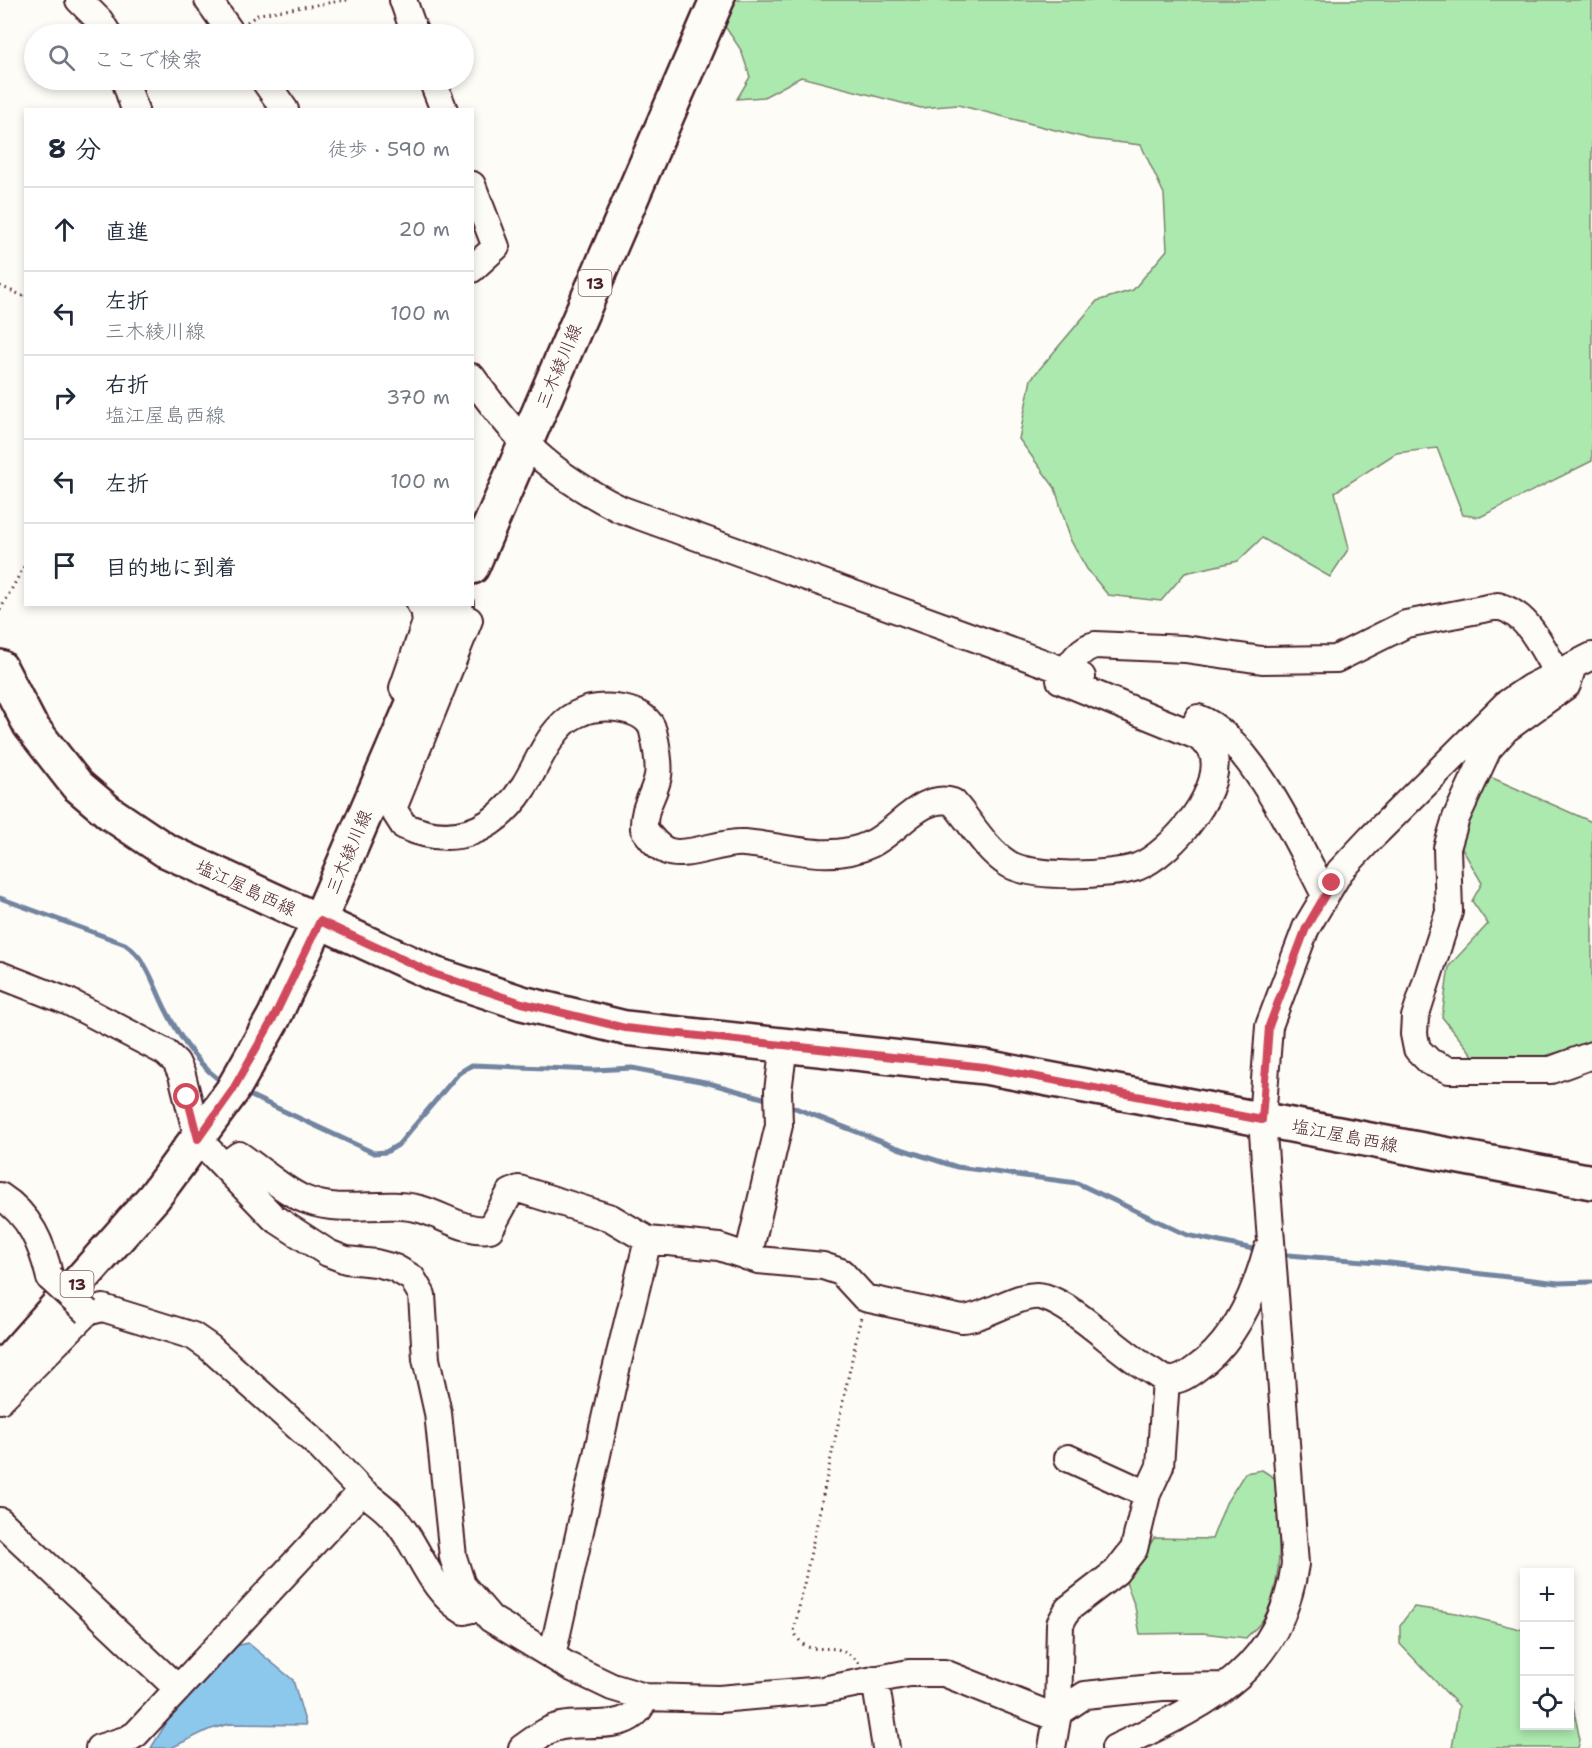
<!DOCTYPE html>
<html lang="ja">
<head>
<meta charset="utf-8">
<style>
  body { margin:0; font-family:"Shantell Sans","Klee One",sans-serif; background:#f2f2f3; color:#1f2937 }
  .controls { position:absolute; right:18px; bottom:18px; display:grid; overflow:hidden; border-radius:0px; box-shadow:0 3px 9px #0003 }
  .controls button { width:54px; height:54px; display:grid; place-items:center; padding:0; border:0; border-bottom:2px solid #e0e1e3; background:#fff; color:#1f2937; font:30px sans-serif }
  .stop { position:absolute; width:18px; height:18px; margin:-14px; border:4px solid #d1495b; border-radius:50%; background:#fff }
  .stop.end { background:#d1495b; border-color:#fff; box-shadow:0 2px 6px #0008 }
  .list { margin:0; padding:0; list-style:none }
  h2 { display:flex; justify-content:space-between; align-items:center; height:78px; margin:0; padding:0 24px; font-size:26px }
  h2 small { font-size:20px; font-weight:400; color:#747a83 }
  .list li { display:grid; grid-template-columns:39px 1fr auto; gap:18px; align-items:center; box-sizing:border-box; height:84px; padding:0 24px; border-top:2px solid #e0e1e3 }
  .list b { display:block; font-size:22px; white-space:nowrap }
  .list p { margin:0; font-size:20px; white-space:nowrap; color:#747a83 }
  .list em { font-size:20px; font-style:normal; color:#747a83 }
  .icon { flex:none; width:33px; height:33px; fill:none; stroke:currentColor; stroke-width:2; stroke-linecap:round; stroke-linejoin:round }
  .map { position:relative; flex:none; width:1592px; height:1748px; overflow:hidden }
  .search { position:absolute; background:#fff; box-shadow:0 3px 9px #0003; left:24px; top:24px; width:450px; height:66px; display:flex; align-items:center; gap:15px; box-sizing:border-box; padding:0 21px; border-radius:33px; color:#747a83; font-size:22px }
  .panel { position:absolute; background:#fff; box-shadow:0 3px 9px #0003; left:24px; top:108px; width:450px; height:498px; border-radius:0px }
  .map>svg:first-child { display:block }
</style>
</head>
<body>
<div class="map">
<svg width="1592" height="1748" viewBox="0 0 1592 1748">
  <rect width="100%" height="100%" fill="#fdfcf7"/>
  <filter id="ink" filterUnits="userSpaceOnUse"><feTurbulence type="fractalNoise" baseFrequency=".0167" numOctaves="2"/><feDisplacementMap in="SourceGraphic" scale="12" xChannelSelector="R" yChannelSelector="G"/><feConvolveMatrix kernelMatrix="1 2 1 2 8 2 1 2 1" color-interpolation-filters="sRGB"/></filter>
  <g filter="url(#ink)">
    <path fill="#ace9af" stroke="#7b846d" stroke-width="1.5" d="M734,0H1592V461L1480,517L1463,515L1437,448L1396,453L1335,492L1349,548L1330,577L1262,538L1238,561L1185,573L1161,601L1108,595L1087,569L1071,541L1055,488L1019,439L1031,379L1097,301L1133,290L1167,250L1164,194L1141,145L1090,139L958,105L921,108L801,77L764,97L737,99L750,77L741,50L724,25Z
      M1488,776L1592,822V1042L1518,1064L1476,1059L1442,1017L1449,966L1488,924L1472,901L1482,883L1457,840Z
      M1262,1470L1276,1479C1279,1521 1286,1583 1262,1621C1258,1627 1251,1632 1246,1638L1202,1633L1140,1634L1135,1607L1126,1582L1154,1538L1212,1539L1226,1503L1245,1473Z
      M1414,1607L1456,1613L1524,1630V1726H1570V1692L1580,1740L1578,1748H1452L1459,1706L1400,1644V1625Z"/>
    <path fill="#8cc7ec" stroke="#72849f" stroke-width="1.5" d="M248,1643L293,1680L306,1725L229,1724L208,1730L171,1748H151L173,1712L231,1647Z"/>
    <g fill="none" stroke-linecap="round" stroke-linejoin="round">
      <path stroke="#72849f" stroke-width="5" d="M0,898L125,944C149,961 153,985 166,1010C180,1038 198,1066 224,1083
        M247,1094L374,1153L386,1152L398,1145L459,1073L472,1065L595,1070L632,1068L705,1082L770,1100
        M785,1104L898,1148L957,1167L1077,1183L1187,1235L1258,1250
        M1288,1255L1390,1263L1558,1283L1592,1282"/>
      <g stroke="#4a1f2b" stroke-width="30">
        <path id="minor" d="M79,0L100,21L108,34
          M208,0L232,34
          M403,0L415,34
          M125,80L135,110
          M264,80L285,110
          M432,80L444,110
          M472,185L496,247L472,269
          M472,377C517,441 550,474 620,509L1082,677
          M453,611L469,620L393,809L404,826C455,849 495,831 524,786C536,767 544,744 560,727C565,721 574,715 582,712C602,703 648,707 653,731C656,743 660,765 658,776C654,797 643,805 644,829C650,837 657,847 667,851C685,859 721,841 744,843C785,846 830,864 871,844C897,832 922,792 953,802C970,821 985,849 1007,863C1030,879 1111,876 1137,867C1171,854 1230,786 1211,748C1208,744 1202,740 1197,736L1060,680C1070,666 1078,649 1095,645L1185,649L1262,660L1336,659L1406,624L1498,606C1529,614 1542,648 1557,673
          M1571,672L1567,685L1506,729L1488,749L1456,818L1447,848L1449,912L1415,1017L1414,1034L1417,1049L1430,1062L1449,1070H1551L1592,1055
          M413,695L403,688L426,622L424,607L420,604
          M1198,718C1250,736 1300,847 1325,895
          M0,975L69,1002L165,1052L176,1062L182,1075L198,1139L274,1218L328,1253L346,1260L376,1263L395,1268L412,1278L422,1295L426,1359L438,1413L453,1557L462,1585L491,1619L570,1667L612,1687L645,1697L719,1699L823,1690L909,1673H944L1057,1718
          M224,1166L239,1155C259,1168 287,1194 309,1201C344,1214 384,1200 420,1209C443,1215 466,1233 490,1229L510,1193L519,1189L611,1218L648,1240L719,1247L758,1260L823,1266L841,1272L865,1298L962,1319C987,1318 1022,1290 1044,1297C1075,1306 1119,1352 1150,1370C1155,1373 1160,1378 1166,1379C1180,1384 1195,1369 1206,1361C1238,1334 1256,1290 1267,1250
          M0,1196C30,1215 42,1244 50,1278
          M748,1257L779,1125L778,1091L784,1045
          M0,1400L87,1312L103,1308L193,1336L209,1347L317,1444L362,1491
          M1068,1458L1147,1494
          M0,1521L178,1689
          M552,1656L615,1374L648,1240
          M875,1679L886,1748
          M1058,1713L1060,1624L1068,1609L1116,1572L1134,1549L1147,1494L1160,1466L1166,1380
          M99,1748L128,1739L136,1734L362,1491C372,1499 383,1506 391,1515C419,1543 428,1590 464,1611L478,1607
          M522,1748C532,1741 543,1732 554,1728C583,1717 632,1738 645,1697
          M1052,1748L1058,1713L1085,1695L1162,1687L1226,1686
          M1115,1748C1205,1704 1280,1673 1295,1564L1262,1120L1269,1026L1306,928L1340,871L1372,837L1506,704L1531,687L1592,656"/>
      </g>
      <g stroke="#4a1f2b" stroke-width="38">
        <path id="major" d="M472,567L717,0
          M0,667L30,725L77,785L110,813L165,850L434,974L522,1003L625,1028L985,1067L1592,1182
          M0,1371L154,1197L232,1091L274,1017L319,921L456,604"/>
      </g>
      <path stroke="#4a1f2b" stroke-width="3" stroke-dasharray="1.5 4.5" stroke-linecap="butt" d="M247,22L259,14L347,0
        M0,286L26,297
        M0,610L26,563
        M859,1663C833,1632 809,1666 794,1631L861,1317"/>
      <use href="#minor" stroke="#fdfcf7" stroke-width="26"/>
      <use href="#major" stroke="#fdfcf7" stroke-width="33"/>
      <g stroke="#4a1f2b" stroke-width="30" stroke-linecap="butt">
        <path id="minor-bridge" d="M50,1278L87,1312"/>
      </g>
      <use href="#minor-bridge" stroke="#fdfcf7" stroke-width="26"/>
    </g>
  </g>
  <g fill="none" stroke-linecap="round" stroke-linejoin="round" filter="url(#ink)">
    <path stroke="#d1495b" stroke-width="8" d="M187,1097L198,1139L232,1091L274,1017L320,921L434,974L522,1003L625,1028L985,1067L1262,1120L1269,1026L1306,928L1332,883"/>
  </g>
  <g text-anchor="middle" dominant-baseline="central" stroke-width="6" stroke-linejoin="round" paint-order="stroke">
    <g fill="#fdfcf7" stroke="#806168" stroke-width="1.5">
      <rect x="578.5" y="270" width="33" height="26" rx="4.5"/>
      <rect x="60.5" y="1271" width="33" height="26" rx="4.5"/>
    </g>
    <g font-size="16" font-weight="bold" fill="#4a1f2b">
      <text x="595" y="283">13</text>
      <text x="77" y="1284">13</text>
    </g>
    <g font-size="18" fill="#4a1f2b" stroke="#fdfcf7">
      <text transform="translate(559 366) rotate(-67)">三木綾川線</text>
      <text transform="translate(349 852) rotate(-67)">三木綾川線</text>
      <text transform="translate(246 888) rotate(25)">塩江屋島西線</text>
      <text transform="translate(1345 1136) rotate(11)">塩江屋島西線</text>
    </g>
  </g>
</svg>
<div class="controls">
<button>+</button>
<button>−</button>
<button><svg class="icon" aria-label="locate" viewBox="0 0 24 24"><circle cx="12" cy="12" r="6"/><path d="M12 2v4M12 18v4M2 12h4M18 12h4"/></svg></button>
</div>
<div class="stop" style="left:187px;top:1097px"></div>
<div class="stop end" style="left:1332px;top:883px"></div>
<div class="search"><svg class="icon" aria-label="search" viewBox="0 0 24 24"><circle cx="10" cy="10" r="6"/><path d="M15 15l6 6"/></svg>ここで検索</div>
<section class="panel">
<h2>8 分<small>徒歩 · 590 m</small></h2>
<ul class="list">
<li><svg class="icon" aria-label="ahead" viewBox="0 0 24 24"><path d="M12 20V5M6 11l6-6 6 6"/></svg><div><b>直進</b></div><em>20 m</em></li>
<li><svg class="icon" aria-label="left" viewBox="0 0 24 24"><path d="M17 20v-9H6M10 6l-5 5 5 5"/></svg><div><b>左折</b><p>三木綾川線</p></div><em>100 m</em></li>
<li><svg class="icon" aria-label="right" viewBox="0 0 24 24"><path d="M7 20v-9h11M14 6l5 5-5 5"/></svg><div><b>右折</b><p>塩江屋島西線</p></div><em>370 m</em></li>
<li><svg class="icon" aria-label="left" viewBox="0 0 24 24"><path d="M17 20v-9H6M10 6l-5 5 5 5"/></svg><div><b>左折</b></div><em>100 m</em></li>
<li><svg class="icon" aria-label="arrive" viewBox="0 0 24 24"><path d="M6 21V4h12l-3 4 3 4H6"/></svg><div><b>目的地に到着</b></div></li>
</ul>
</section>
</div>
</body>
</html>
